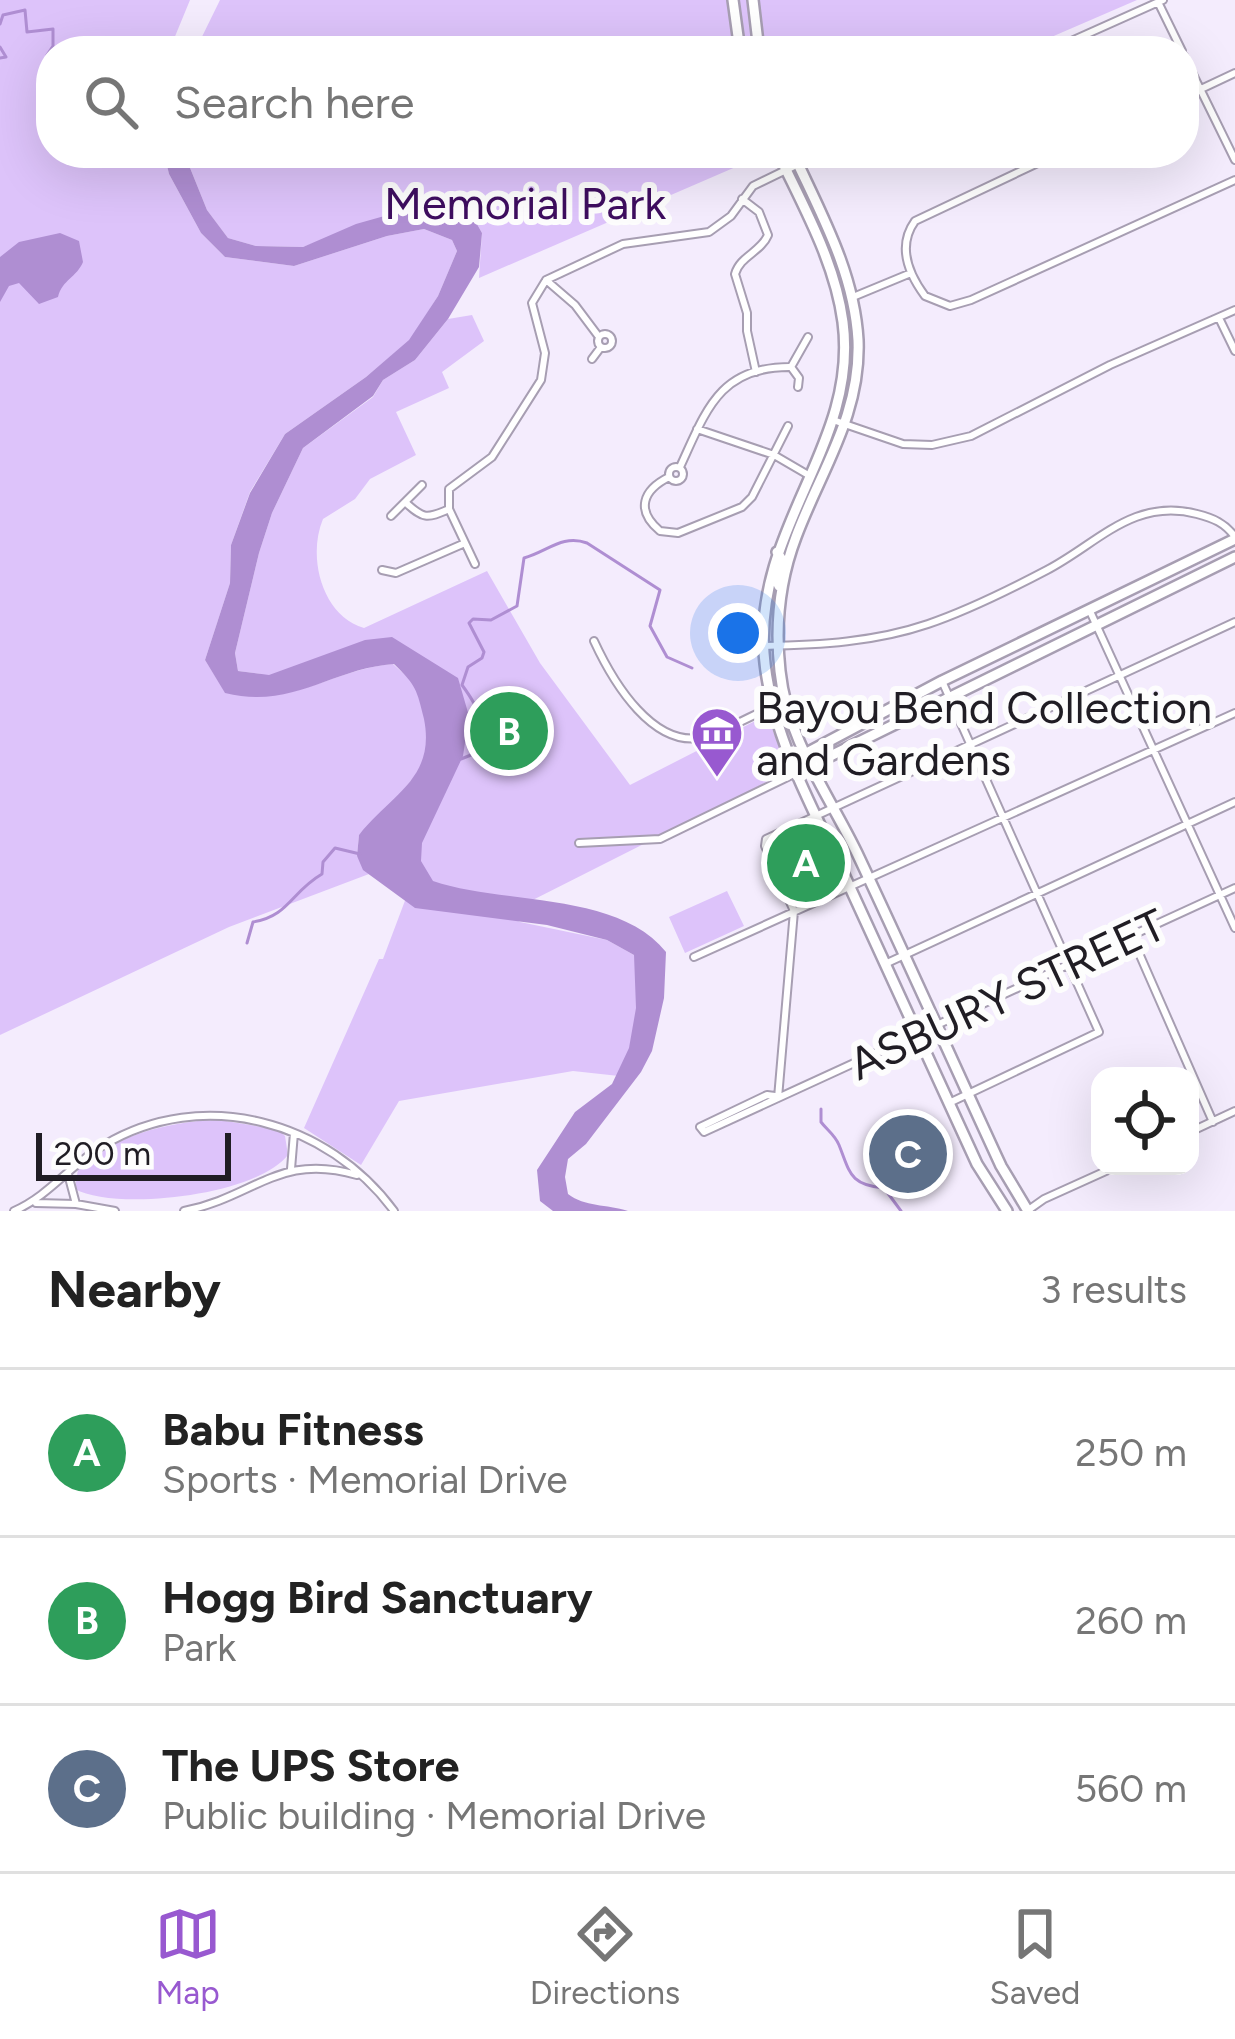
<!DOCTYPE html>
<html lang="en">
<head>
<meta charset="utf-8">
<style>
  body { margin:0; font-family:Figtree,sans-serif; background:#f2f2f2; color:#222 }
  .controls { position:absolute; right:36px; bottom:36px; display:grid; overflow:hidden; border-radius:24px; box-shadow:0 12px 48px #0002 }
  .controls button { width:108px; height:108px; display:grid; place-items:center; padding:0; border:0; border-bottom:3px solid #e0e0e0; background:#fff; color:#222; font:60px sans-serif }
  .scale { position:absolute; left:36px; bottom:30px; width:195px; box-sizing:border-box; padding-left:12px; border:6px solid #201d24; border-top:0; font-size:33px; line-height:42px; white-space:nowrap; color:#201d24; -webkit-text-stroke:9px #fdfdfd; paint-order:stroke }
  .you { position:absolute; left:738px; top:633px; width:42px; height:42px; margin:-30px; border:9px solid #fff; border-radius:50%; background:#1a73e8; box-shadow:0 0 0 18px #1a73e833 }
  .badge { display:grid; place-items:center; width:78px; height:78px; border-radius:50%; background:#9859d0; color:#fff; font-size:39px; font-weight:700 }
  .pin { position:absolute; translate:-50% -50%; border:6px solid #fff; box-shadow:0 3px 12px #0006 }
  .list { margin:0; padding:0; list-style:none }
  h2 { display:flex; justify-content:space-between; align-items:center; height:156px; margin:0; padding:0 48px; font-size:51px }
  h2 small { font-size:39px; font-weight:400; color:#767676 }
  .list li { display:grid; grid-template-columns:78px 1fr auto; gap:36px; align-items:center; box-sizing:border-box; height:168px; padding:0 48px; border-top:3px solid #e0e0e0 }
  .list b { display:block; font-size:45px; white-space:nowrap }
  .list p { margin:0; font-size:39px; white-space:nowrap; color:#767676 }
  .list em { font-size:39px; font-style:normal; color:#767676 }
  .icon { flex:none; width:66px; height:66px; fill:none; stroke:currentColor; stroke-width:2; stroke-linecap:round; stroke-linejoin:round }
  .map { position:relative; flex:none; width:1235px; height:1211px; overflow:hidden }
  .search { position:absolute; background:#fff; box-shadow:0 12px 48px #0002; left:36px; right:36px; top:36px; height:132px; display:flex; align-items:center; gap:30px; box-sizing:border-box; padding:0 42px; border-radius:48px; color:#767676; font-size:45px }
  .sheet { height:660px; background:#fff }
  nav { display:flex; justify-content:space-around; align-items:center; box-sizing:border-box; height:168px; border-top:3px solid #e0e0e0; background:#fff; font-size:33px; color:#767676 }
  nav a { display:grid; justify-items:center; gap:6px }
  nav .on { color:#9859d0 }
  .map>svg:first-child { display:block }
</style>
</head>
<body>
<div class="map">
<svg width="1235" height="1211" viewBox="0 0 1235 1211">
  <rect width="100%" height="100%" fill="#f4ecfd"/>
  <path fill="#ddc3fa" d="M0,0H190L169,51H51V153H164L169,174L201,233L225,257L294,266L387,236L424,229L452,240L457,251L438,296L410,340L366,377L285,434L250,492L231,545L230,583L205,660L225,692C290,709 333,669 393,664L416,685L428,731L422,683C379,631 338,666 288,679C273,683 255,682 239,684L261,674L238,671L235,653L259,553L272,513L303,448L373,397L383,380L415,360L448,319L472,315L484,341L442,372L449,388L396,412L416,455L370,479L355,499L323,519C307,557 322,616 364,628L487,571L540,663L630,785L767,715L788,771L505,914L520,922L607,940L634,955C643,991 635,1043 619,1076L573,1071L399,1101L361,1165L304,1128L379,959H383L406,898C320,837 407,818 423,766L395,800L359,835L357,856L369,874L229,927L0,1035Z
    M220,0H1137L1019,51H195Z
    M184,153H768L479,278L482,233L469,210L427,204L411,207L303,247L256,246L228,238L207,210Z
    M727,891L744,926L685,953L669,917Z
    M214,1119L279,1130L285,1136L288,1155C254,1197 114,1211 75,1189L78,1169C116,1134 165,1124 214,1119Z"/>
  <path fill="#af8ed2" d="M164,153H184L207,210L228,238L256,246L303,247L356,224L427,204L469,210L482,233L479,267L448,319L415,360L383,380L373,396L303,448L272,513L259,553L235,653L238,671L269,675L365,640L392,637L458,678L469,716L463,756L422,843L421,861L433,881C502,905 617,891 666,952L664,998L652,1051L641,1072L586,1144L568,1159L565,1177L568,1194C585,1207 606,1204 628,1211H553L540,1201L537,1170L575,1112L612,1084L629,1048L636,1008L634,955L607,940L547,925L415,908L363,870L357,856L359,835C390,795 436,779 424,719C417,690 416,685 394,664C332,668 293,710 225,693L205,660L230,583L231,545L250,493L285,434L366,377L409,340L438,296L457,251L452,240L424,229L387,236L294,266L225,257L201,233L169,174Z
    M60,233L79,241L83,262C77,277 62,280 58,297L39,304L19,283L9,286L0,302V257L19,242Z"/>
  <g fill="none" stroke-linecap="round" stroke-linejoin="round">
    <path stroke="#af8ed2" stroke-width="3" d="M0,24L3,15L25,10L27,32L53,29V46L47,55L51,58
      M0,47L6,57L0,58
      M91,51L92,42L98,38L108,51
      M461,759L476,753C485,720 481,711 462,685L468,667L482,658L484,652L469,623L473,619L491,620L517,606L524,558C547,552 562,534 587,543L660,590L650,626L667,657L692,668
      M247,943L253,922C289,916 291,892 322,874L323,862L335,848L360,854
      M821,1109V1122C827,1130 835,1135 839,1145C850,1172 849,1185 884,1188L901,1211"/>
    <g stroke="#a79eb2" stroke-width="10">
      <path id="minor" d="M1158,2L1182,51
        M1049,51L1163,0
        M1184,56L1235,160
        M1184,97L1235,73
        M1059,153L915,221C897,246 908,273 925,296L950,306L971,300L1235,180
        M742,199L759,212L768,235C761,252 740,256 735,274L747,313V331L756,372
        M546,280L575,305L599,337
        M853,297L911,273
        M1219,318L1235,351
        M598 341a7 7 0 1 1 14 0a7 7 0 1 1-14 0Z
        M592,359L601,347
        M791,367L808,337
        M833,420L903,444L932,445L971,436L1110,365L1235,310
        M697,429L774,455L810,476
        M669 474a7 7 0 1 1 14 0a7 7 0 1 1-14 0Z
        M680,467C706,411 719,366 791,367L799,378L798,387
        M669,477C643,490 635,510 660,531L678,533L742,507L752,497L788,426
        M405,502C423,519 427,519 449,509
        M391,516L422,485
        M475,564L449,509V489L492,457L541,380L545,353L532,303L546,280L623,244L709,232L731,216L753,186L821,153
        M382,570L396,573L465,543
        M1089,609L1235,928
        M594,641C612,680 654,753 708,736C735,727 758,710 786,703
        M764,646C820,645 875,642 928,624C969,610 1009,590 1047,570C1097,544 1134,497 1197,514C1213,518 1225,523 1235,537
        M942,681L1099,1032L949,1103
        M579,843L660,839L798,772
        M1131,935L1213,1122
        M694,957L1235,713
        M885,964L1235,802
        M778,1098L794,911L765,846L766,839L1235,622
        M700,1127L704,1132L1235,888
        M700,1127L767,1095L775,1096
        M1190,1132L1235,1111
        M291,1169L294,1133
        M68,1174L76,1204
        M36,1203L76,1204L115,1211
        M14,1211C49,1196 71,1164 104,1145C203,1086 328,1121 394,1211
        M184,1211C255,1197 279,1152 357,1175
        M1027,1211L1044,1199L1117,1166"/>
    </g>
    <g stroke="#a79eb2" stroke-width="14">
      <path id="major" d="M733,0L740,51
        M753,0L759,51
        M778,153C804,208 835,262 843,322C859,444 755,526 764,653C770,735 814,810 848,883C891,976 934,1070 977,1164L1007,1211
        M793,153C821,214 854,272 858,340C861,415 821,470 796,537C780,579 775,626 780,671C787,739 828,793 857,853C906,957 953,1062 1001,1166L1028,1211
        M777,552L782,560L776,580L779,586
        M801,756L942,681L1235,539
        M804,769L1235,557"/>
    </g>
    <use href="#minor" stroke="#fff" stroke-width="6"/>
    <use href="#major" stroke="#fff" stroke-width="9"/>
  </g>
  <defs>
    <g id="museum-pin" transform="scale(2.7)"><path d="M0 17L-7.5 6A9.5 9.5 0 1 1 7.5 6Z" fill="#9859d0" stroke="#fdfdfd"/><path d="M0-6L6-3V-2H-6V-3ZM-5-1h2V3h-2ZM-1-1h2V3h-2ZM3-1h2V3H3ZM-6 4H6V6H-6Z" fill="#fff"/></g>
  </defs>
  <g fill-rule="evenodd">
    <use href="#museum-pin" x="717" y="733"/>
  </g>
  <g text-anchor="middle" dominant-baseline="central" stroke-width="12" stroke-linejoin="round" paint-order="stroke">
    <g font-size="45" fill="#3e0e5f" stroke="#fdfdfd">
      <text x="525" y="203">Memorial Park</text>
    </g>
    <g font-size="45" fill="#201d24" stroke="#fdfdfd" text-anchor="start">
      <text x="756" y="707">Bayou Bend Collection<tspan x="756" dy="52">and Gardens</tspan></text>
    </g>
    <g font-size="45" fill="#201d24" stroke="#fdfdfd">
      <text transform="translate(1007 994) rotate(-25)">ASBURY STREET</text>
    </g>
  </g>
</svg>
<div class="controls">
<button><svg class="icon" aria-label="locate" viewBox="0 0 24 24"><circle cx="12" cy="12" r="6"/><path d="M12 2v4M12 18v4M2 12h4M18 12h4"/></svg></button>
</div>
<div class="scale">200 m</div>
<div class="you"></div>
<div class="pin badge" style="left:806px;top:863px;background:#2e9e5b">A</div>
<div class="pin badge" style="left:509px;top:731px;background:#2e9e5b">B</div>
<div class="pin badge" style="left:908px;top:1154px;background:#5c6f8a">C</div>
<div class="search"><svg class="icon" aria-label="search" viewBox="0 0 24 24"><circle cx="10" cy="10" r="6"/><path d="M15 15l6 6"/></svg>Search here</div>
</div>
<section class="sheet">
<h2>Nearby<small>3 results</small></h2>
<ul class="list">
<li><span class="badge" style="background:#2e9e5b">A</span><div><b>Babu Fitness</b><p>Sports · Memorial Drive</p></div><em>250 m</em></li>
<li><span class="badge" style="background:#2e9e5b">B</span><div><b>Hogg Bird Sanctuary</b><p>Park</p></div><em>260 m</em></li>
<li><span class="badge" style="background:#5c6f8a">C</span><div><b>The UPS Store</b><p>Public building · Memorial Drive</p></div><em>560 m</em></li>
</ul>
</section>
<nav>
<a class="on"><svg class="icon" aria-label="map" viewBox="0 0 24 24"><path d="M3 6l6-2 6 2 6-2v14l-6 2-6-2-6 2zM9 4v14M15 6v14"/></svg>Map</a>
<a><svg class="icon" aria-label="directions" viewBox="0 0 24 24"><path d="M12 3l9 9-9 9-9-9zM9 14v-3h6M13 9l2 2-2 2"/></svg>Directions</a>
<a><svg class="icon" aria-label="saved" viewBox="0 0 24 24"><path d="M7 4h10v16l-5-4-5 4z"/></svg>Saved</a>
</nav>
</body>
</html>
